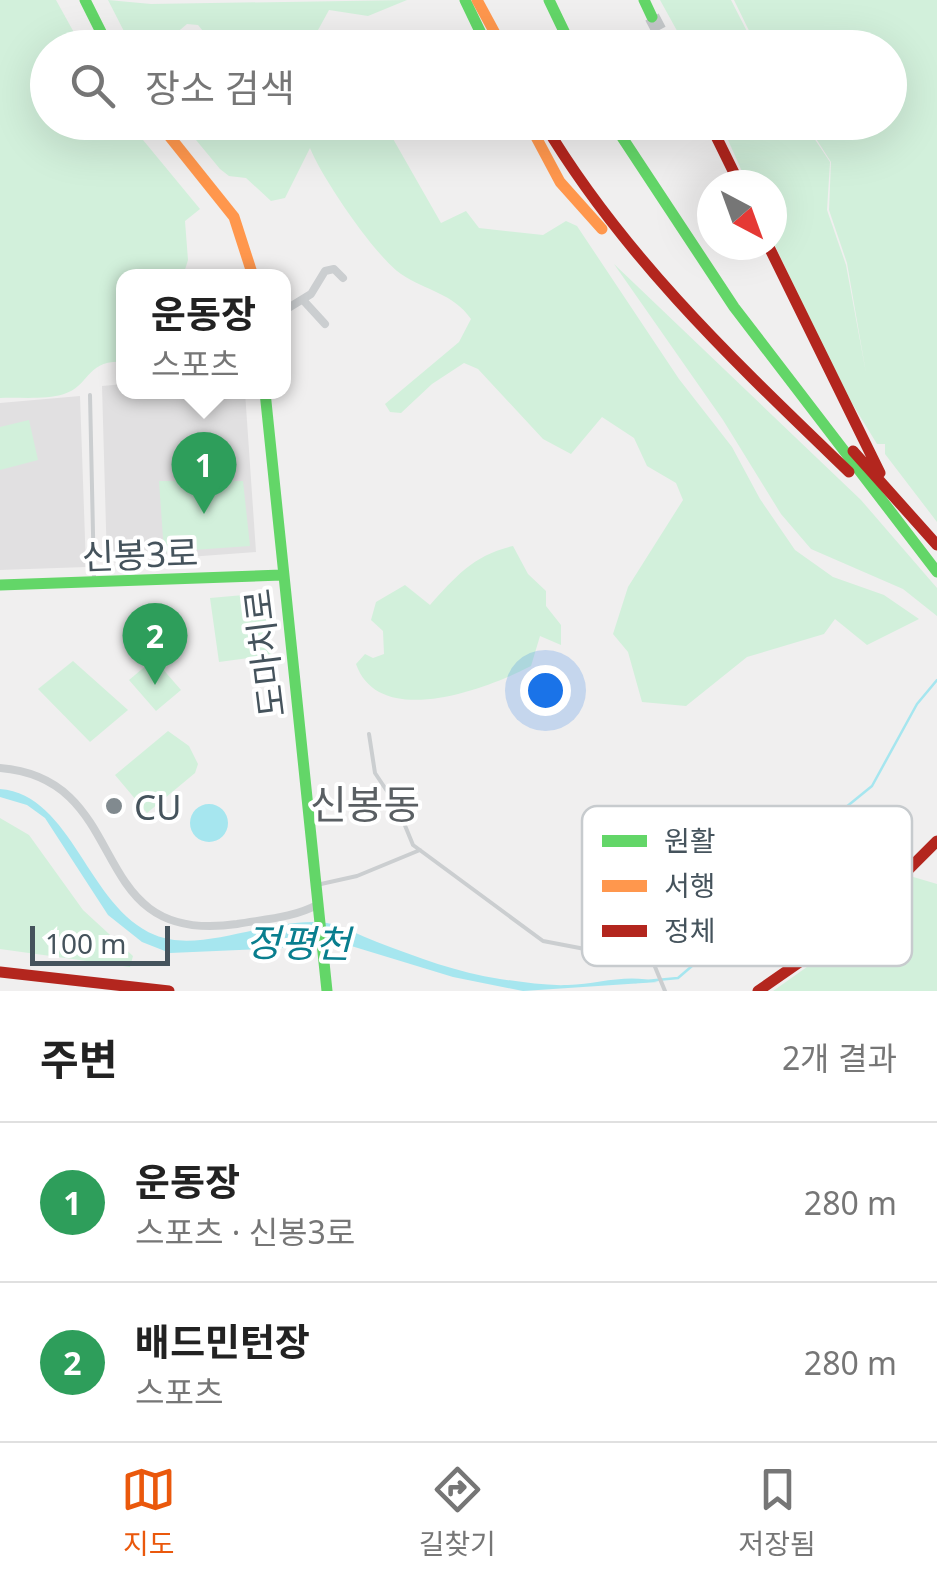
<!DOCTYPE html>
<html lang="ko">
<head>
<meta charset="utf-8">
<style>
  body { margin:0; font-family:"Noto Sans","Noto Sans KR",sans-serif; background:#f6f6f6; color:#222 }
  .compass { position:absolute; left:697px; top:170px; width:90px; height:90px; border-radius:50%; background:#fff; box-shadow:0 10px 40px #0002; rotate:139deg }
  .scale { position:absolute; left:30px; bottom:25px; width:140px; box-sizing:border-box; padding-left:10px; border:5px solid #45535c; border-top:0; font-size:28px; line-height:35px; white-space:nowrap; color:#45535c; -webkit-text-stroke:8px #fff; paint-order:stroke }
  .you { position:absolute; left:545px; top:690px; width:35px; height:35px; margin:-25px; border:8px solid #fff; border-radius:50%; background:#1a73e8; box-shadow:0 0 0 15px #1a73e833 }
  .badge { display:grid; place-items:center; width:65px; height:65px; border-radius:50%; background:#ea580c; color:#fff; font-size:32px; font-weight:700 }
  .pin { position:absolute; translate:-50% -82px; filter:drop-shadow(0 2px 5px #0008) }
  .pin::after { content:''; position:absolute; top:52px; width:35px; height:30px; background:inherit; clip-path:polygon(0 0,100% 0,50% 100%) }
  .popup { position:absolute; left:116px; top:269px; width:175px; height:130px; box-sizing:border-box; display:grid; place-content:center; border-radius:20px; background:#fff; filter:drop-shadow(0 2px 8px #0005); font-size:32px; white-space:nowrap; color:#767676 }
  .popup b { font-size:38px; color:#222 }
  .popup::after { content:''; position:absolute; left:50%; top:100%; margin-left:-20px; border:20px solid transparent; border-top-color:#fff }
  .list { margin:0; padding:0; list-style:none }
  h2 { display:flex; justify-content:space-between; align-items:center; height:130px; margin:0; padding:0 40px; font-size:42px }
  h2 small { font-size:32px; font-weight:400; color:#767676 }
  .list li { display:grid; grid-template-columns:65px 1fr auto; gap:30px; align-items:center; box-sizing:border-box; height:160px; padding:0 40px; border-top:2px solid #e0e0e0 }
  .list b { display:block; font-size:38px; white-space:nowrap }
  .list p { margin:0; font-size:32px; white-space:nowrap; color:#767676 }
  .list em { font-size:32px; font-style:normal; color:#767676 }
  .icon { flex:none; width:55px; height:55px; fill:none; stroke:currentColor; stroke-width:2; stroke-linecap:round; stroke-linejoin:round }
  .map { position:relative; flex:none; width:937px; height:991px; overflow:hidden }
  .search { position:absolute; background:#fff; box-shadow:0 10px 40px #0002; left:30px; right:30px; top:30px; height:110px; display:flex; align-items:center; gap:25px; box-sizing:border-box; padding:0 35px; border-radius:55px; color:#767676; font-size:38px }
  .sheet { height:450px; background:#fff }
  nav { display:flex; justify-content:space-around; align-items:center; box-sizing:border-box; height:140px; border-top:2px solid #e0e0e0; background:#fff; font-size:28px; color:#767676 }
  nav a { display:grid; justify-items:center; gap:5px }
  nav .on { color:#ea580c }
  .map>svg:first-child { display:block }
</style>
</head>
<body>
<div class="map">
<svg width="937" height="991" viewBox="0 0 937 991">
  <rect width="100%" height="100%" fill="#f0efef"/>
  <path fill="#e1e0e1" d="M124,384V392H245L256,552L107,563L102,386Z
    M80,396L86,567L0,570V403Z"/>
  <path fill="#d2f0db" d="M0,0H56L82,47L48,48V122L129,123L200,209L185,221L188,260L183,276H124V362C86,359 90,386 64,394C45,400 20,397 0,398Z
    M108,0L151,4L407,0L368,16L329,10L312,41L320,48L216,47L198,25L187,24L160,47H132Z
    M660,0H731L755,47H686Z
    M734,0H937V522L885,454V444H877L839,382L772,239V185H748L728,140L727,123H804L830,162L827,210L846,265L866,373L847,263L829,210L831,162L806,123L890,122V48L757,47Z
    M239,123H384L441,223L466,211L479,228L543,235L566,221L577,226L679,379L732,447L760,499L795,550L833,577L884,595L919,619L867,645L835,619L824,634L747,657L686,706L642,702L628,652L613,634L628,587L683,500L676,483L647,466L634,438L602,417L571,454L543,439L478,369L464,363L432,384L401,413L390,412L385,404L459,342L471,319C453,293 426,291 401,274C375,256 322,178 310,148L285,198L271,201L246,178L229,176L220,169L182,123L229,127Z
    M614,264L861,500L937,588V616L903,589L811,549L781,514L723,420Z
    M29,420L38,460L0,470V427Z
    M159,481H243L250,546L164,552Z
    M513,546L528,574L546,591V606L561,625V645L540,636L531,666C487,689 379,730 356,664L365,654L373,658L384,654L383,631L371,620L376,602L405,585L430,605C456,576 474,555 513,546Z
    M255,594L269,606L272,655L219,662L210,598Z
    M154,659L181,690L156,711L129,680Z
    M73,661L128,710L90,742L38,689Z
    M168,731L189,746L198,764L195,773L147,813L115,775Z
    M0,818L29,835L83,910L133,956L130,967L0,949Z
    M910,876L937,884V991H773L838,945L845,953L862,939L856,930Z"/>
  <path fill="#a6e6ef" d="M0,789C73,795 87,907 155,935C202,955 274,915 327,923C344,926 361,936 377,942C417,957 458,973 500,979C522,982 546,986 568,985C599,984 627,973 658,982L523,991L453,977L348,945L170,953L142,942L108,915L45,818L27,805L0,797Z
    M190 823a19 19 0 1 1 38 0a19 19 0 1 1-38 0Z"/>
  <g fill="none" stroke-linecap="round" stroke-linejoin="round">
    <path stroke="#a6e6ef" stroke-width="2.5" d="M635,982L678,978L692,966L747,907L776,864L872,786L917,704L937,680"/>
    <path stroke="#c5c8ca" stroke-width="15" stroke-dasharray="15 8" stroke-linecap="butt" d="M652,17L665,42
      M582,46L583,48"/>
    <path stroke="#cbced0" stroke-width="4" d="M90,395L94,579
      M369,734L375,773L397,806L413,845L543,941L653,962L665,991
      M321,884L357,876L420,850"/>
    <path stroke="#cbced0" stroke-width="8" d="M303,300L325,324
      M285,310L311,294L325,271L334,269L343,278
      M0,768C137,779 80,947 237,924C266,919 293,918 319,904"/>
    <path stroke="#63d668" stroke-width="11" d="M85,0L109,48
      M465,0L488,48
      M549,0L572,48
      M644,0L652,17
      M612,122L734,307L937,572
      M265,392L327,991
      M0,585L282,575"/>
    <path stroke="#ff974d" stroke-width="11" d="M477,0L503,48
      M665,42L668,48
      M158,122L234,217L253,276
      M528,122L560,182L602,229"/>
    <path stroke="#b3261e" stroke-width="11" d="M543,122C624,258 736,363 849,472
      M709,122L740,185
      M768,245L880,473
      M853,451L937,545
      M0,972L169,991
      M758,991L853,925L937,841"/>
  </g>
  <circle fill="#818a8f" stroke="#fff" stroke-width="4" cx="114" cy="806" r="10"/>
  <g text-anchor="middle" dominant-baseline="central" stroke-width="8" stroke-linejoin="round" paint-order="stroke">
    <g font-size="35" fill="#45535c" stroke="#fff">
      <text transform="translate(140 554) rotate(-2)">신봉3로</text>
      <text transform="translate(264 653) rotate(-97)">도마치로</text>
    </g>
    <g font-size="35" fill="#45535c" stroke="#fff" text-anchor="start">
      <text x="134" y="806">CU</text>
    </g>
    <g font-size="38" font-style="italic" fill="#097e8e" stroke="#fff">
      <text transform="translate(298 942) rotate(1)">정평천</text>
    </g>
    <g font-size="40" fill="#5a5f63" stroke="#fff">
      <text x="365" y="803">신봉동</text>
    </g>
  </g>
  <rect x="582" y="806" width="330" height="160" rx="15" fill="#fff" stroke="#c7cbce" stroke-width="2.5"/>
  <rect x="602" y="835" width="45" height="12" fill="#63d668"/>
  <rect x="602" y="880" width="45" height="12" fill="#ff974d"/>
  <rect x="602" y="925" width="45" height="12" fill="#b3261e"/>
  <g font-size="28" fill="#45535c">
    <text x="664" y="851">원활</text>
    <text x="664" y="896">서행</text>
    <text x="664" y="941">정체</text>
  </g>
</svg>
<svg class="compass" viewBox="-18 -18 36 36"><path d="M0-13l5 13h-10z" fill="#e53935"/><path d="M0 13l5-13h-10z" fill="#767676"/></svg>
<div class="scale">100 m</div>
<div class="you"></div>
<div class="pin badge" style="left:204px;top:514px;background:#2e9e5b">1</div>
<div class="popup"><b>운동장</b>스포츠</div>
<div class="pin badge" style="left:155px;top:685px;background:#2e9e5b">2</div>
<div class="search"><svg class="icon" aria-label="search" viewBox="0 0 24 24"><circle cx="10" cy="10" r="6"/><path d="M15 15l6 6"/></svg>장소 검색</div>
</div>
<section class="sheet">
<h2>주변<small>2개 결과</small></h2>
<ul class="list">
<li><span class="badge" style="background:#2e9e5b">1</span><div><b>운동장</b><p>스포츠 · 신봉3로</p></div><em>280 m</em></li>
<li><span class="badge" style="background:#2e9e5b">2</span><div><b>배드민턴장</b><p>스포츠</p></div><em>280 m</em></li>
</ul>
</section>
<nav>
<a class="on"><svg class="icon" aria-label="map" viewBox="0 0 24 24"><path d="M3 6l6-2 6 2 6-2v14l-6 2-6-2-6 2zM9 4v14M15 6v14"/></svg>지도</a>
<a><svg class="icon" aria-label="directions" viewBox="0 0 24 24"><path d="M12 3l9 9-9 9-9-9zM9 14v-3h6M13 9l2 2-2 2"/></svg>길찾기</a>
<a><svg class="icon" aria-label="saved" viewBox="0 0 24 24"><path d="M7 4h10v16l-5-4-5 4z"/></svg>저장됨</a>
</nav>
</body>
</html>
